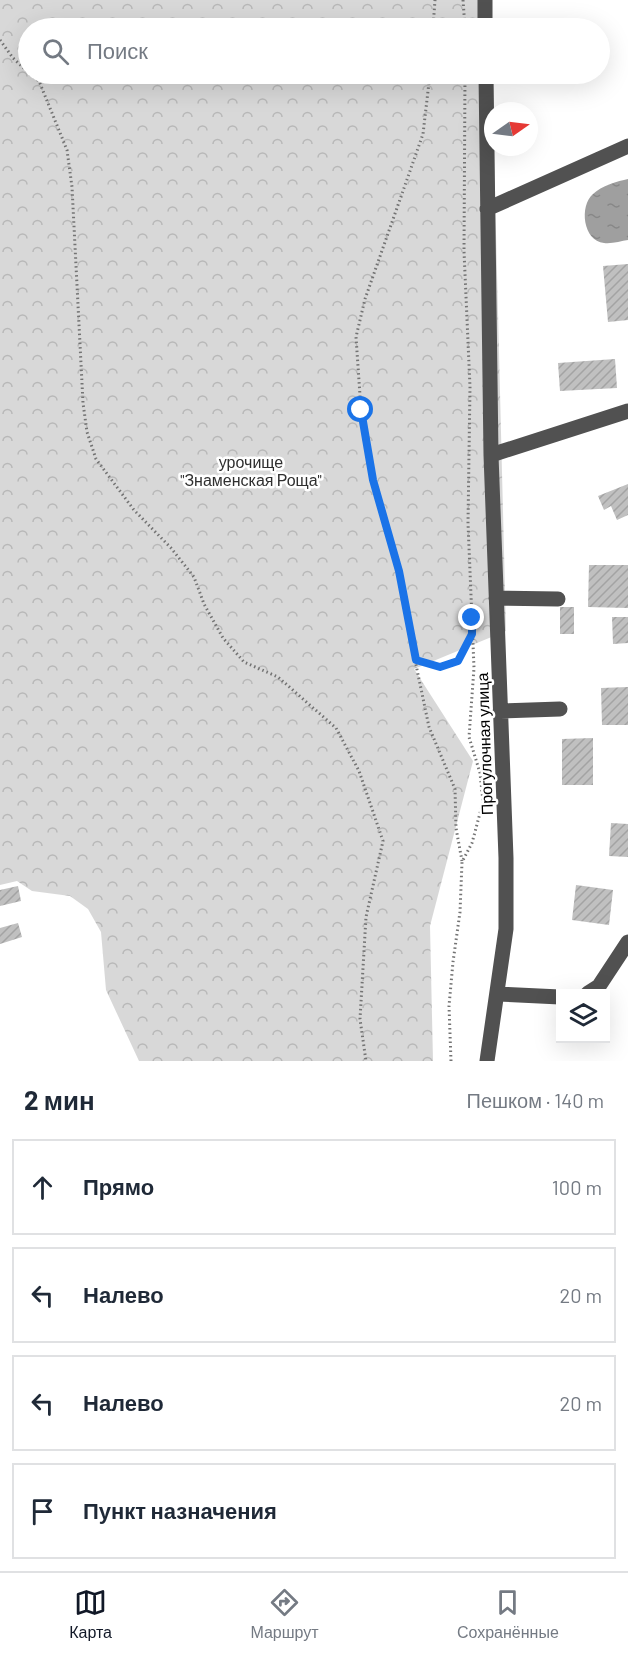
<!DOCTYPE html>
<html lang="ru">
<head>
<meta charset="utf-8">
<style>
  body { margin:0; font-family:Barlow,sans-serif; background:#f2f2f3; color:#1f2937 }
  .controls { position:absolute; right:18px; bottom:18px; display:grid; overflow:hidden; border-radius:0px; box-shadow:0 6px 24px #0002 }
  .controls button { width:54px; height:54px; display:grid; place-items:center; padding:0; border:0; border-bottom:2px solid #e0e1e3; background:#fff; color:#1f2937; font:30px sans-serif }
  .compass { position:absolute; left:484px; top:102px; width:54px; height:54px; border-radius:50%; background:#fff; box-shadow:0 6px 24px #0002; rotate:76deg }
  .stop { position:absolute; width:18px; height:18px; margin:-14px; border:4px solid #1a73e8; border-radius:50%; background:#fff }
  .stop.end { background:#1a73e8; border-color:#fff; box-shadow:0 2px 6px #0008 }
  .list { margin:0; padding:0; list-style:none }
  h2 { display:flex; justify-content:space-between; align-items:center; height:78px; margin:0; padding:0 24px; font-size:26px }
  h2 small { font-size:20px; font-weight:400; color:#747a83 }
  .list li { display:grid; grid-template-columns:39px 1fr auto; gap:18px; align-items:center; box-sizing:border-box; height:96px; margin:0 12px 12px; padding:0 12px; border:2px solid #e0e1e3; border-radius:0px }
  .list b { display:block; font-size:22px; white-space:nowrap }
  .list em { font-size:20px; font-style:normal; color:#747a83 }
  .icon { flex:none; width:33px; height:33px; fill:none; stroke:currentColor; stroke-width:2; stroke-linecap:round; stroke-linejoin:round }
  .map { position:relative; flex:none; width:628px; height:1061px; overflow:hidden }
  .search { position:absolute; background:#fff; box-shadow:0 6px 24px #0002; left:18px; right:18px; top:18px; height:66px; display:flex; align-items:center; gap:15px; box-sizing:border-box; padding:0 21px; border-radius:33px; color:#747a83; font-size:22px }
  .sheet { height:510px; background:#fff }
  nav { display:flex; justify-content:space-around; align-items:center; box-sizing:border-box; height:84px; border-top:2px solid #e0e1e3; background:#fff; font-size:16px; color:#747a83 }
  nav a { display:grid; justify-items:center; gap:3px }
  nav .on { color:#111827 }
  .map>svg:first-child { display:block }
</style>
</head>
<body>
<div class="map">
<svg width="628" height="1061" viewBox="0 0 628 1061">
  <defs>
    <pattern id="forest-crowns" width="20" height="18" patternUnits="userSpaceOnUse" patternTransform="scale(1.5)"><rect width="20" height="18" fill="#d8d8d8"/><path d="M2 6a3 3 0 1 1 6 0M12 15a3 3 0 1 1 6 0" fill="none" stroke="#b8b8b8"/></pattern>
    <pattern id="water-ripples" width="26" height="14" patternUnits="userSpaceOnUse" patternTransform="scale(1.5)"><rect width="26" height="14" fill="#9f9f9f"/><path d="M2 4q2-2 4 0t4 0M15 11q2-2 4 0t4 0" fill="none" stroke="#878787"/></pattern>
    <pattern id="building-hatch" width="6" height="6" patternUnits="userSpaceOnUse" patternTransform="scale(1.5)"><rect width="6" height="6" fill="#c0c0c0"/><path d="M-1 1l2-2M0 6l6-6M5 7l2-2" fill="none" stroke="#a3a3a3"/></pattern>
  </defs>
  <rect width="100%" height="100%" fill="#fff"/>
  <path fill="url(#forest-crowns)" d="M0,0H490L491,28H28V74H492L506,631L414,669L473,761L430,926L433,1061H139L106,990L101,932L88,909L70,896L32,891L17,881L0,885Z"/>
  <path fill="url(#water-ripples)" d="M628,179V240C621,241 612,244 604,243C583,241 579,206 593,194C601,186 618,181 628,179Z"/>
  <path fill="url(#building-hatch)" d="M628,264V320L608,322L603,266Z
    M615,359L617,388L560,391L558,363Z
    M628,484V515L617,520L611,506L604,510L598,496Z
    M589,565H628V608L588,607Z
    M560,607H574V634H560Z
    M612,617H628V643L613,644Z
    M628,687V725H602L601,688Z
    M593,738V785H562V739Z
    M611,823L628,824V857L609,856Z
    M576,885L613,890L609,925L572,920Z
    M18,886L21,901L0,906V890Z
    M18,923L22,937L0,944V928Z"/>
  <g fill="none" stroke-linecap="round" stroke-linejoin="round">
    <path stroke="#737373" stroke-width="3" stroke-dasharray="1.5 3" stroke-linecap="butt" d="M463,0L465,28
      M433,28L435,0
      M0,40L13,58L28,72
      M30,74L39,81L67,150L72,187L83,403L87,432L96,459L134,510L171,548L194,577L204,604L223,638L244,662L278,677L336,728L359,771L383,841L366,917L360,1019L366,1061
      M430,74L423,134L365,299L356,337L361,410L373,480L399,571L415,660L440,667L458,661L472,634
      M415,660L429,727L455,789L456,828L462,861
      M451,1061L449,1006L453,962L460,912L462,862L472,843L483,802L480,773L469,737L474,668L468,523L470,387L464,251L465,74"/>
    <path stroke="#515151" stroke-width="15" d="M485,0V28
      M486,74L491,455L506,858V929L487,1061
      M487,209L628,146
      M491,455L628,411
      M496,598L558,599
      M500,711L560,709
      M588,993L599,986L628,942
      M498,994L560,997"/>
  </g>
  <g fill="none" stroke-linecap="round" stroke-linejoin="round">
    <path stroke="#1a73e8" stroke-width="8" d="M361,410L373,480L399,571L416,660L440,667L458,661L472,634V618"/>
  </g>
  <g text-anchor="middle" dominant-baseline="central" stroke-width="5" stroke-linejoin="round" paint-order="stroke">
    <g font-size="16" fill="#2f2f2f" stroke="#fff">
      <text x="251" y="461">урочище<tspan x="251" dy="18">"Знаменская Роща"</tspan></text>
    </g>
    <g font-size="16" fill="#000" stroke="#fff">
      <text transform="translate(484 744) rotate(-92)">Прогулочная улица</text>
    </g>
  </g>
</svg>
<div class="controls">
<button><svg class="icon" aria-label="layers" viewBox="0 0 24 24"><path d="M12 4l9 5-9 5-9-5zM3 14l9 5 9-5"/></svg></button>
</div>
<svg class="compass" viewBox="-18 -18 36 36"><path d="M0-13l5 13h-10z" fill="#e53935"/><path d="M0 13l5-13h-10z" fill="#747a83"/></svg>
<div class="stop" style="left:361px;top:410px"></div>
<div class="stop end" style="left:472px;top:618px"></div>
<div class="search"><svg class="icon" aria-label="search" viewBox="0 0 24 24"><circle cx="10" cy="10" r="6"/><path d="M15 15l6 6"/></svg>Поиск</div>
</div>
<section class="sheet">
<h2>2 мин<small>Пешком · 140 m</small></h2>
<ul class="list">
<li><svg class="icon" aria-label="ahead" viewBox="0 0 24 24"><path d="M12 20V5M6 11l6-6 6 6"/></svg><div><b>Прямо</b></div><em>100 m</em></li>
<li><svg class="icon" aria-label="left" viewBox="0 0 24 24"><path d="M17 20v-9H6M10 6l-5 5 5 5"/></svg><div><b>Налево</b></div><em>20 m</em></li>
<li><svg class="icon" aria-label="left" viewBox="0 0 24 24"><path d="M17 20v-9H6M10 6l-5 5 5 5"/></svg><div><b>Налево</b></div><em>20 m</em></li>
<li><svg class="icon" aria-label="arrive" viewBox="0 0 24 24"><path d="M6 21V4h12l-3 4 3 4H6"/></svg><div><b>Пункт назначения</b></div></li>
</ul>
</section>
<nav>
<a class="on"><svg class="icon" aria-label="map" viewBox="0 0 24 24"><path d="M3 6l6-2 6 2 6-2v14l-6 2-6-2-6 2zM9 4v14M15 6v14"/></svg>Карта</a>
<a><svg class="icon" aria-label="directions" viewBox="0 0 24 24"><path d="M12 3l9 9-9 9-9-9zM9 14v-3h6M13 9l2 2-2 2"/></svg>Маршрут</a>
<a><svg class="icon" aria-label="saved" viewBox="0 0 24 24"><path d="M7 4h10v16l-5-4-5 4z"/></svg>Сохранённые</a>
</nav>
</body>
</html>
